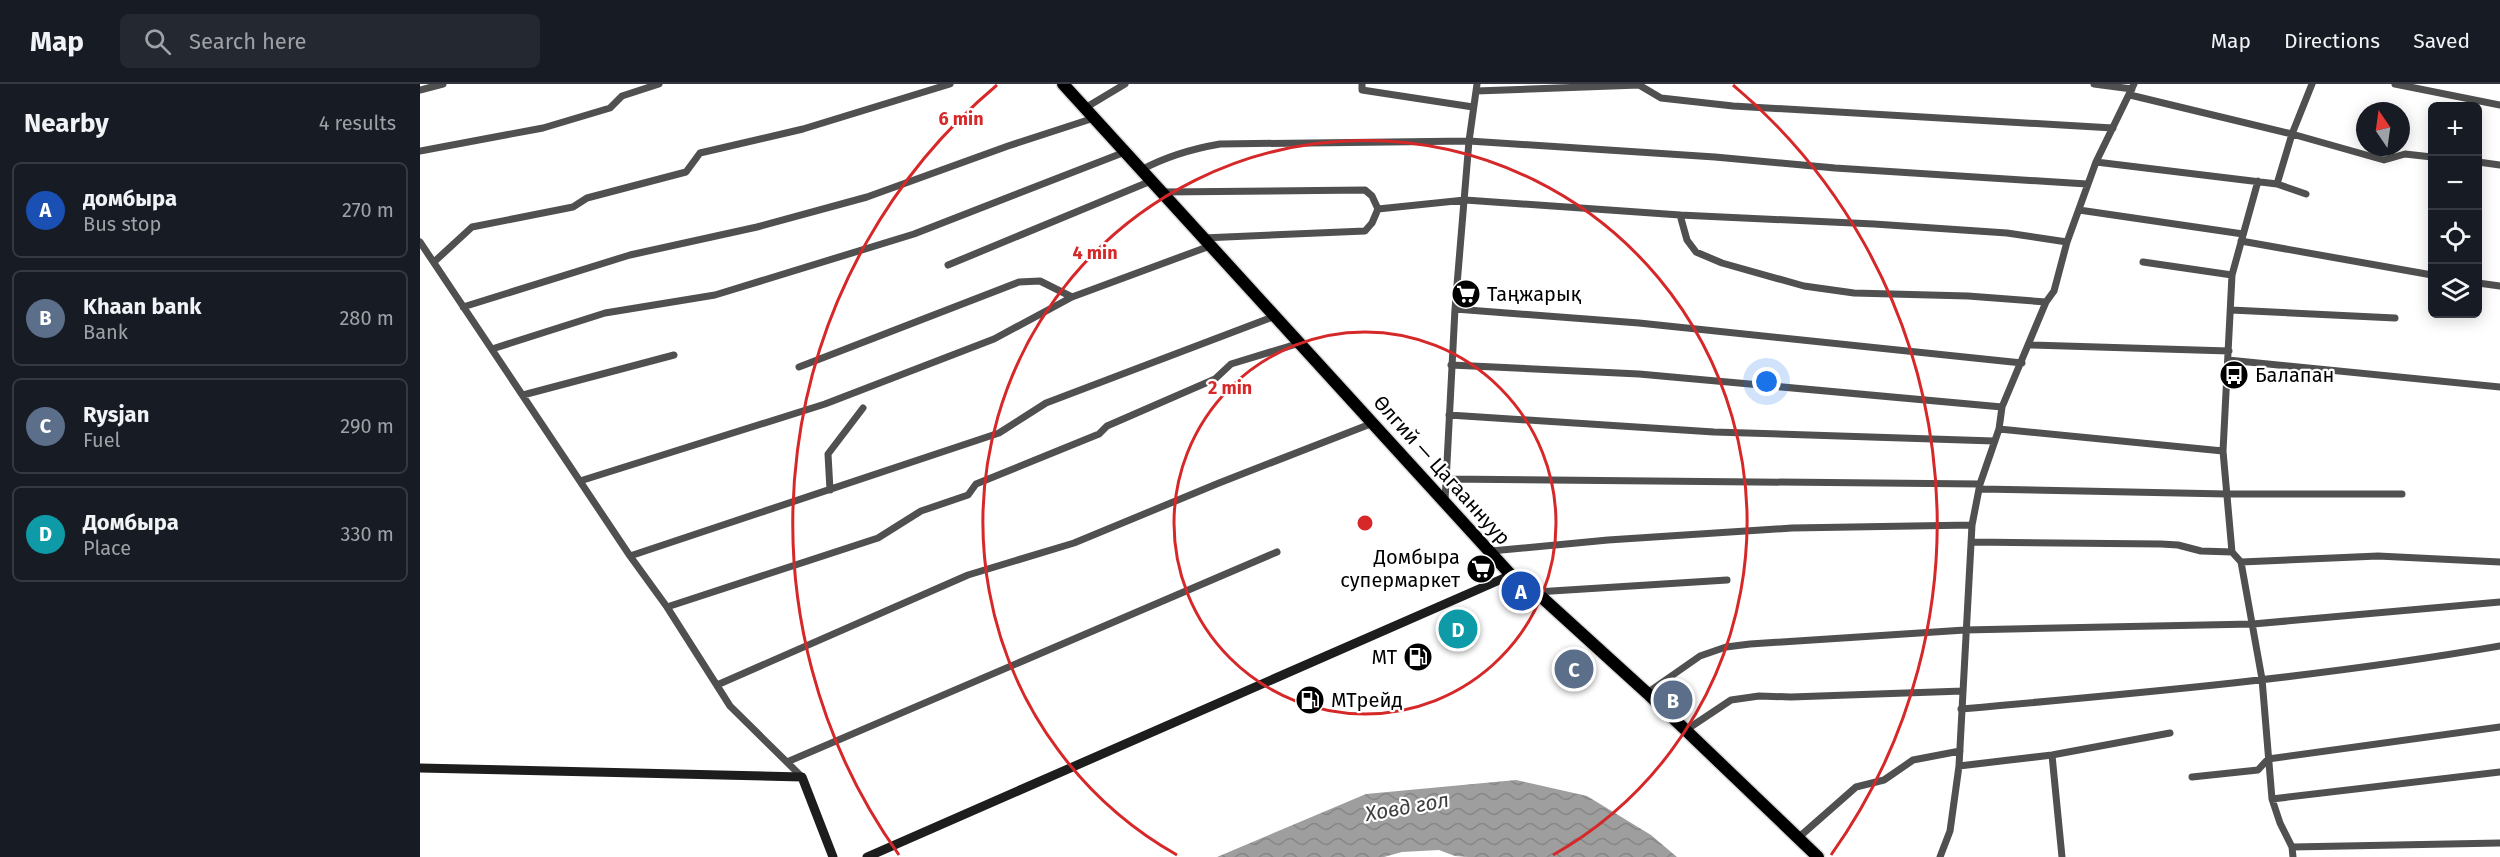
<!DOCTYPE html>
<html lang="en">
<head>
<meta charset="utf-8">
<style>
  body { margin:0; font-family:"Fira Sans",sans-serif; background:#242831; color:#f1f3f6 }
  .controls { position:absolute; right:18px; top:18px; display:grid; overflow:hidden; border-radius:9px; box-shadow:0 3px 15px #0003 }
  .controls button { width:54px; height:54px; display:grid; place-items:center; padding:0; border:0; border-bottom:2px solid #363941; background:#171b24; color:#f1f3f6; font:30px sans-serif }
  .compass { position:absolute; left:1936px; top:18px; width:54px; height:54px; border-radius:50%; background:#171b24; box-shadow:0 3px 15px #0003; rotate:347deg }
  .you { position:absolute; left:1347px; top:298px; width:21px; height:21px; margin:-15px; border:4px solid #fff; border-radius:50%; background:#1a73e8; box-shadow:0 0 0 9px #1a73e833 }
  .badge { display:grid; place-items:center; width:39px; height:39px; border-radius:50%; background:#858687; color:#fff; font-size:20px; font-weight:700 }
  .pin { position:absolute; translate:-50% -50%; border:3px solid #fff; box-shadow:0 2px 6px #0006 }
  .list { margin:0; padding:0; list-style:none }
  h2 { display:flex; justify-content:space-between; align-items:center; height:78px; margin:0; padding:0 24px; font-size:26px }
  h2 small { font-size:20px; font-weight:400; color:#9ea1a6 }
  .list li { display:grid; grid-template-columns:39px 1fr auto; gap:18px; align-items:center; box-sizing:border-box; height:96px; margin:0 12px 12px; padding:0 12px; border:2px solid #363941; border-radius:9px }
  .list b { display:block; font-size:22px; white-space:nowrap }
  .list p { margin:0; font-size:20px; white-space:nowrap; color:#9ea1a6 }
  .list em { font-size:20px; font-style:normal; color:#9ea1a6 }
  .icon { flex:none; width:33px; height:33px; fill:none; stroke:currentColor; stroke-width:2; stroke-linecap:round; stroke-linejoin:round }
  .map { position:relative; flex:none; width:2080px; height:773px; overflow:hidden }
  header { display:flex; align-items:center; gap:36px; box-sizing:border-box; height:84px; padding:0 30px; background:#171b24; border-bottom:2px solid #363941 }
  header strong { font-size:28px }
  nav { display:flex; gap:33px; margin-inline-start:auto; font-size:21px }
  .search { width:420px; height:54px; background:#242831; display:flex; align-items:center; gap:15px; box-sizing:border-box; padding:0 21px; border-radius:9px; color:#9ea1a6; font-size:22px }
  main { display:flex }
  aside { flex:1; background:#171b24 }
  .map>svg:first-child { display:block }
</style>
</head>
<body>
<header>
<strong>Map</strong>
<div class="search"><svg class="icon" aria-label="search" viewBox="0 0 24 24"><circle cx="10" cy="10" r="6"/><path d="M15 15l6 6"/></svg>Search here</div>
<nav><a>Map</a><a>Directions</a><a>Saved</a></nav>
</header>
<main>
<aside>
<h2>Nearby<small>4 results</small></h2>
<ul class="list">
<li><span class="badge" style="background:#1a4fb4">A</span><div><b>домбыра</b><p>Bus stop</p></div><em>270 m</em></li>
<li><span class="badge" style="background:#5c6f8a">B</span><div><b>Khaan bank</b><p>Bank</p></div><em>280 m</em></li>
<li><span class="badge" style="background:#5c6f8a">C</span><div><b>Rysjan</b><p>Fuel</p></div><em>290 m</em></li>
<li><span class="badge" style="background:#0f9aa8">D</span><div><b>Домбыра</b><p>Place</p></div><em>330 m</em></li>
</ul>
</aside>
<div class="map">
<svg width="2080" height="773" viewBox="0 0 2080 773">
  <defs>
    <pattern id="water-waves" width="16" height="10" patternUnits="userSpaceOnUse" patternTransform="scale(1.5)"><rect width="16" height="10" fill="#9e9e9e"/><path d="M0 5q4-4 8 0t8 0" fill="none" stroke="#868686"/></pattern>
  </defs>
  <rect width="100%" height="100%" fill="#fff"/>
  <path fill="url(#water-waves)" d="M1096,696L1167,712L1231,751L1257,773H1048L1035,772L1019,766L982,768L964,773H797L946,710Z"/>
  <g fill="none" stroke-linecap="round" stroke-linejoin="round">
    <g stroke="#dbdbdb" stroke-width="15">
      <path id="highway" d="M643,0L1091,491L1116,508L1227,609L1398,773"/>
    </g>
    <path stroke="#505050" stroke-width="7" d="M942,0V6L1053,23
      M1674,0L1712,5
      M1975,0L2080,21
      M0,6L23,0
      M1056,7L1219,1L1241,14L1313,22L1693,44
      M1710,11L1872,50L1964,76L1985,70L2012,73
      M665,24L705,0
      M0,67L123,44L190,24L202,12L239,0
      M1676,78L1857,100L1886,110
      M2058,78L2080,81
      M721,86C747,72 771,65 800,60L1049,57L1295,73L1415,84L1667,100
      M1838,97L1812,191L1803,367L1812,468L1821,478L1842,595L1852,715L1860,739L1872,763L1873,773
      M1857,100L1872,50L1892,0
      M742,108L945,106L952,112L958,125L1045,116L1260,131L1454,140L1587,149L1647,158
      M1659,126L1823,150
      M1260,131L1267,156L1276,168L1302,179L1384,202L1434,209L1548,212L1626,218
      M783,154L945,147L952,139L958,125
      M1821,157L2012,191
      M0,158L210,472L247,523L310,622L382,693
      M14,178L52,143L153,123L167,114L266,88L280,69L383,45L530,0
      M1723,178L1812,191
      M528,181L731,97
      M2058,199L2080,202
      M43,223L210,171L337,143L447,113L588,62L674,34
      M1035,225L1219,239L1602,279
      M1811,226L1975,234
      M1610,261L1809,267
      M72,265L185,229L295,211L494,150L705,68
      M1808,276L2080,303
      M1031,281L1219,290L1582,323
      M379,283L599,198L620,197L652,213
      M103,311L254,271
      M1029,331L1294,348L1574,357
      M1579,345L1803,367
      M1026,395L1560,400
      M160,397L405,320L574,255L652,213L790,162
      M1561,405L1807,410H1982
      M410,406L408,370L443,324
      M1025,417L1035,225L1049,57L1057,0
      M1551,458L1741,460L1758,461L1781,467L1812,468
      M1071,467L1188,456L1372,444L1552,441
      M210,472L579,349L626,319L855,232
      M1821,478L1958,472L2080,478
      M1116,508L1307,496
      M247,523L458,454L501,427L548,411L556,400L679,350L687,342L795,295L811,280L880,259
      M297,601L548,491L654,459L799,399L953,339
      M1227,609L1280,572L1306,563L1330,560L1545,546L1833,540L2080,518
      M1541,625C1721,609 1902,593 2080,562
      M1266,646L1311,616L1339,612L1371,613L1543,607
      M1632,671L1642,773
      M367,678L857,468
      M1539,682L1632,671L1750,649
      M1772,693L1838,686L1848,675L2080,643
      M1852,715L2080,688
      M1378,754L1436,703L1464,696L1493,676L1540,667
      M1872,763L2080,759
      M1520,773L1530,747L1539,682L1552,441L1560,400L1579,345L1582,323L1626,218L1634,207L1647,158L1676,78L1714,0"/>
    <path stroke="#1d1d1d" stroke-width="9" d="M0,684L382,693L413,773
      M447,773L1091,491"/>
    <use href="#highway" stroke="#000" stroke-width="12"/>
  </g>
  <g fill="none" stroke="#d62828" stroke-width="3">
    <circle cx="945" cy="439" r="191"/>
    <path d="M757 771A382 382 0 1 1 1133 771"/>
    <path d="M479 771A572 572 0 0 1 577 1M1313 1A572 572 0 0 1 1411 771"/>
  </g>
  <defs>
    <g id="supermarket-disc" transform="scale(1.5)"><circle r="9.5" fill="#000" stroke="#fff"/><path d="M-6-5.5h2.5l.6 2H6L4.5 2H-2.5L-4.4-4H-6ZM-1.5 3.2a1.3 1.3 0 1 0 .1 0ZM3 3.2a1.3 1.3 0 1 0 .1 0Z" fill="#fff"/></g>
    <g id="bus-disc" transform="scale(1.5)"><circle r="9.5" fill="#000" stroke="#fff"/><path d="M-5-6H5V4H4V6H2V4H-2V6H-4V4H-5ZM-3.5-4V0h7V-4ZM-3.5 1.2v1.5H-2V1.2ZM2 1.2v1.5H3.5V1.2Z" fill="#fff"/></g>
    <g id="fuel-disc" transform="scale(1.5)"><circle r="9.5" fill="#000" stroke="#fff"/><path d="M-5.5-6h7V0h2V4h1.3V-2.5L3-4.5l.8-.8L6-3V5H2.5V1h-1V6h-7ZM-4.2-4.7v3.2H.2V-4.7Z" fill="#fff"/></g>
  </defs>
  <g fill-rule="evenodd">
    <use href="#supermarket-disc" x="1046" y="210"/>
    <use href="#bus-disc" x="1814" y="291"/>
    <use href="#supermarket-disc" x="1061" y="485"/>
    <use href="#fuel-disc" x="998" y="573"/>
    <use href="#fuel-disc" x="890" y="616"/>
  </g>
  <g text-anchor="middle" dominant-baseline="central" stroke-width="4.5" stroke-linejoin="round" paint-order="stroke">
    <g font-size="20" fill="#000" stroke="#fff" text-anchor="start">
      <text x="1067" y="210">Таңжарық</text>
      <text x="1835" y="291">Балапан</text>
      <text x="1040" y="473" text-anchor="end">Домбыра<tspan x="1040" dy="23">супермаркет</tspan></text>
      <text x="977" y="573" text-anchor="end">МТ</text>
      <text x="911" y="616">MTрейд</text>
    </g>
    <g font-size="20" fill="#000" stroke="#fff">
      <text transform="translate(1022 386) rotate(48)">Өлгий — Цагааннуур</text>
    </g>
    <g font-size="21" font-style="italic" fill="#3f3f3f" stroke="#fff">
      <text transform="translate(987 723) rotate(-10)">Ховд гол</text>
    </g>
  </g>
  <circle cx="945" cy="439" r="9" fill="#d62828" stroke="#fff" stroke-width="3"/>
  <g font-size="18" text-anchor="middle" font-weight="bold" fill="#d62828" stroke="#fff" stroke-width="4.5" stroke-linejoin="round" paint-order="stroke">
    <text x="541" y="41">6 min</text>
    <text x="675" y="175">4 min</text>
    <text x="810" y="310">2 min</text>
  </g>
</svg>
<div class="controls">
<button>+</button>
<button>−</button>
<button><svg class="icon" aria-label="locate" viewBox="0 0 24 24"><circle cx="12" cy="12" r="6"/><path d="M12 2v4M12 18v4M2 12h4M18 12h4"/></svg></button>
<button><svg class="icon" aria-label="layers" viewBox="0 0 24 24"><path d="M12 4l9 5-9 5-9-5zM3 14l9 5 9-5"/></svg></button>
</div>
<svg class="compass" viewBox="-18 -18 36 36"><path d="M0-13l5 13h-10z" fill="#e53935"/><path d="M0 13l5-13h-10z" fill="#9ea1a6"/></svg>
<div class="you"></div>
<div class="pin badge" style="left:1101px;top:507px;background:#1a4fb4">A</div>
<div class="pin badge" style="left:1253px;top:616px;background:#5c6f8a">B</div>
<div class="pin badge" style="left:1154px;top:585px;background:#5c6f8a">C</div>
<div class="pin badge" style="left:1038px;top:545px;background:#0f9aa8">D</div>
</div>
</main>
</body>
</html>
